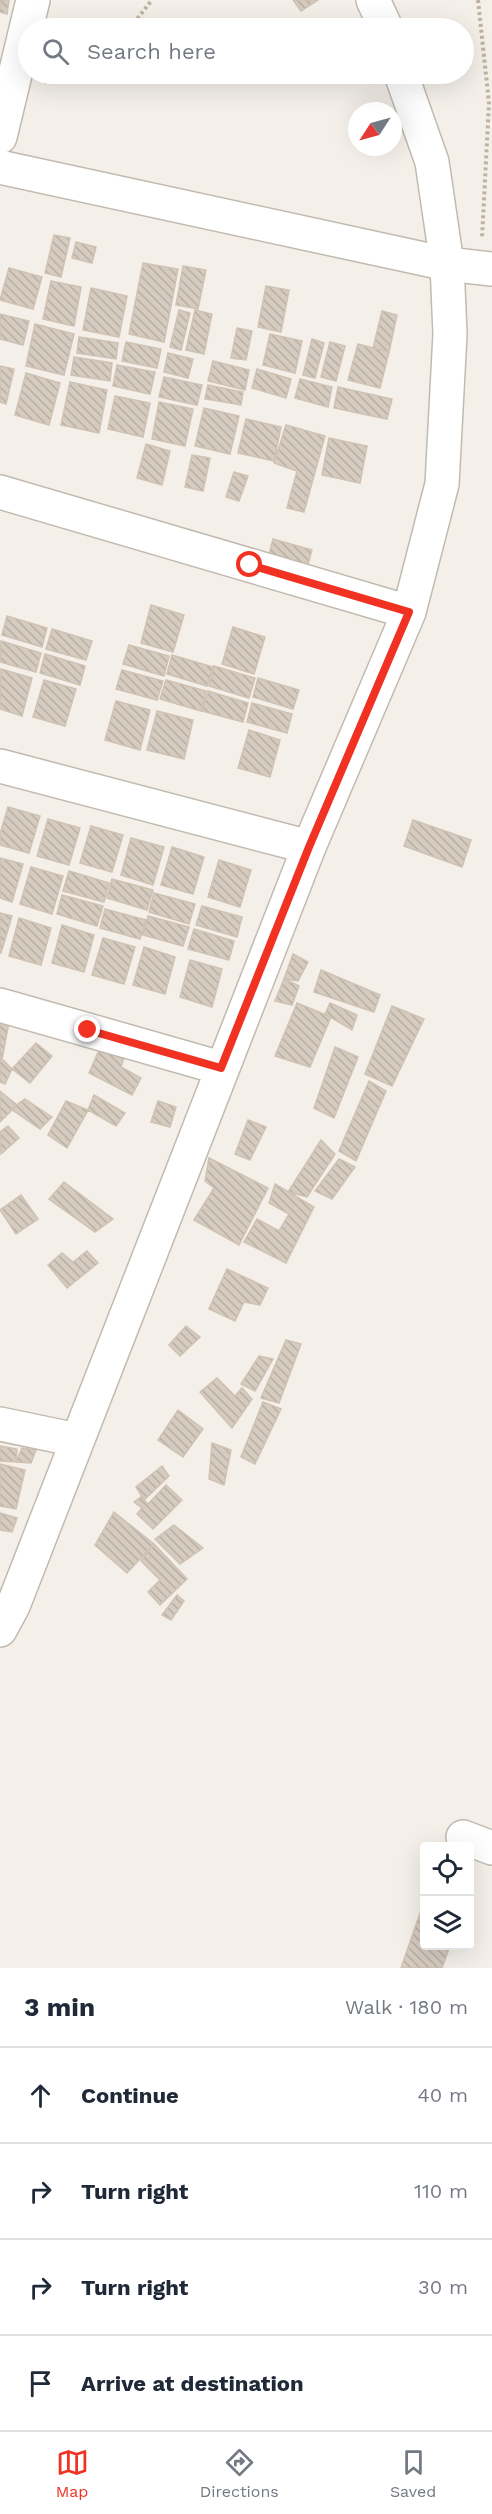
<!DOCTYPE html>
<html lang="en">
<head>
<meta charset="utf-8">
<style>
  body { margin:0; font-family:"Work Sans",sans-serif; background:#f6f6f7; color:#1f2937 }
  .controls { position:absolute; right:18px; bottom:18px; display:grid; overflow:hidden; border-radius:6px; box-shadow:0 6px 24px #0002 }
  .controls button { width:54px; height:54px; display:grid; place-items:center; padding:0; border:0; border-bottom:2px solid #e0e1e3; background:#fff; color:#1f2937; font:30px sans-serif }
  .compass { position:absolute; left:348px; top:102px; width:54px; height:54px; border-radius:50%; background:#fff; box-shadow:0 6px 24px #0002; rotate:234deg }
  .stop { position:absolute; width:18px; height:18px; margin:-14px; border:4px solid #f13223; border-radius:50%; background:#fff }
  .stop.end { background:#f13223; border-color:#fff; box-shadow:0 2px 6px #0008 }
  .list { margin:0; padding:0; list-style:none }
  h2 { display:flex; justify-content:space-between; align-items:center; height:78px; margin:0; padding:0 24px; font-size:26px }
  h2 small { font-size:20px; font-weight:400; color:#747a83 }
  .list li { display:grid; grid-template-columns:39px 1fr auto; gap:18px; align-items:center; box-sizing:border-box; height:96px; padding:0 24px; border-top:2px solid #e0e1e3 }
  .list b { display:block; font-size:22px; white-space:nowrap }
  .list em { font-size:20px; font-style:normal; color:#747a83 }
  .icon { flex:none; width:33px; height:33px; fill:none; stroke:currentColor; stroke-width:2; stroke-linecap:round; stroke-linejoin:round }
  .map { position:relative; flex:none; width:492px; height:1968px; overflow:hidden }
  .search { position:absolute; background:#fff; box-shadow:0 6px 24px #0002; left:18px; right:18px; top:18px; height:66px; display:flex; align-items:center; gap:15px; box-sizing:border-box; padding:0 21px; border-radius:33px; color:#747a83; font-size:22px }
  .sheet { height:462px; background:#fff }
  nav { display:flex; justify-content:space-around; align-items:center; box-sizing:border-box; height:84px; border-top:2px solid #e0e1e3; background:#fff; font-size:16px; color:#747a83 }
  nav a { display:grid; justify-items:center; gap:3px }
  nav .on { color:#f13223 }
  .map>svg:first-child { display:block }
</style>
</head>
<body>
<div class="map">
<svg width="492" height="1968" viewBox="0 0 492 1968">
  <defs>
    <pattern id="building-back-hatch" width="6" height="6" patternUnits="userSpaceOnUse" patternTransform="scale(1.5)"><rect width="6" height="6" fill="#d5cbbf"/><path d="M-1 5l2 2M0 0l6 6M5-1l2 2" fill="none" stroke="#b8afa5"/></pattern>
  </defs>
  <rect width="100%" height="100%" fill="#f4f0e9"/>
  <path fill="url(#building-back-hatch)" stroke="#d0c2b3" stroke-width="1.5" d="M0,0H9L7,14L0,12Z
    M293,0H318L301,11Z
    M54,235L70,238L61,277L45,273Z
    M76,242L96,247L92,263L72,258Z
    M143,263L178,269L164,342L129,334Z
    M183,266L206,270L198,309L176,305Z
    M9,268L42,277L33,309L0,300Z
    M51,281L81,287L74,326L43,319Z
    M266,286L289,290L281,332L258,327Z
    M91,288L127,296L119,337L83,330Z
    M179,310L190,313L181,350L170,347Z
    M195,310L212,314L204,354L186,350Z
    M382,311L397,315L389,352L373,348Z
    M0,314L29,321L23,345L0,339Z
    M35,324L74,334L64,375L26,366Z
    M237,328L252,331L246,360L231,358Z
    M270,334L302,341L295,373L263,365Z
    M79,337L118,343L116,359L77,353Z
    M312,339L324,343L315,378L303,375Z
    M126,342L161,349L157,368L122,361Z
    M330,342L345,346L336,381L321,377Z
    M358,344L389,352L380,388L348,380Z
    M168,353L193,359L188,378L164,372Z
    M74,357L112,363L110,381L71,375Z
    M213,361L249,370L245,390L208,381Z
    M117,365L155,372L150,394L113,386Z
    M0,366L14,369L6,404L0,402Z
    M257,369L291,379L286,398L252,388Z
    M26,373L60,383L49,425L15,415Z
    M164,377L202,385L197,405L159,397Z
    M300,379L332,387L328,407L295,398Z
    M70,382L107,390L99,433L61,425Z
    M208,385L243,392L241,405L205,399Z
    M338,387L392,399L387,419L334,408Z
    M115,396L150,403L143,437L108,429Z
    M159,402L193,409L185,446L152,439Z
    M204,408L239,416L230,454L195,446Z
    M246,419L281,427L274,461L238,453Z
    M286,425L325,436L304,512L287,508L297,471L274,463Z
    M329,438L367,446L360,483L322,475Z
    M146,444L170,451L162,485L137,478Z
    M192,455L210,458L203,491L185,487Z
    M234,472L248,476L239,501L226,497Z
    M273,539L312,550L306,571L268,559Z
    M151,605L184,615L173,652L141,643Z
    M7,616L47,628L42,647L2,635Z
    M233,627L265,637L254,674L222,664Z
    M52,629L92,641L86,660L46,649Z
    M1,641L41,653L36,672L0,662Z
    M129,645L169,656L164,676L123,664Z
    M45,654L85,666L80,685L40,673Z
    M172,655L213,667L207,686L167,674Z
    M214,666L255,678L249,698L209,686Z
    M1,669L32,678L22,716L0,709Z
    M122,670L163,681L157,700L116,689Z
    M258,678L299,690L293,709L253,697Z
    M44,680L76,689L65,726L33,717Z
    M166,680L206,691L201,711L160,699Z
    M208,691L248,703L243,722L202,711Z
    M116,701L150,710L140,750L105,740Z
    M252,703L292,714L287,733L247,722Z
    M157,711L193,720L184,759L147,750Z
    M249,730L280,740L270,777L238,768Z
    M8,807L40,816L29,853L0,845V834Z
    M48,819L80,828L69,865L37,856Z
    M413,820L471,840L462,867L404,846Z
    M91,826L123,835L112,872L80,863Z
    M131,838L164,847L153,885L121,875Z
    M172,847L204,857L193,894L161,885Z
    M0,858L23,864L12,902L0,898Z
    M219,860L251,870L240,907L208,897Z
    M31,867L63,876L52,914L20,904Z
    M69,871L109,883L104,902L63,891Z
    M112,879L153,890L147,910L107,898Z
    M154,893L195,904L189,924L149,912Z
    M62,895L103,906L97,926L57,914Z
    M202,906L242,917L237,937L196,925Z
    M105,909L146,920L140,939L100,928Z
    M0,913L12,916L1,953H0Z
    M148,916L189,927L183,946L143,935Z
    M19,918L51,928L41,965L9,956Z
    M62,925L94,935L84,972L52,963Z
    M194,929L234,941L229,960L188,949Z
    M103,938L135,947L124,984L92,975Z
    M144,947L175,957L165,994L133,985Z
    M293,954L308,962L298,981L284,979Z
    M190,960L222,969L212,1007L180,997Z
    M321,970L380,995L374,1012L314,992Z
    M284,979L299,986L292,1005L275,1001Z
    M297,1003L331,1017L310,1067L275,1056Z
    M330,1003L357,1015L352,1030L325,1014Z
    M392,1006L424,1019L392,1086L365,1074Z
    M0,1022H9L2,1059L12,1069L5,1084L0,1082Z
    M36,1043L52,1056L30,1083L12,1069Z
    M335,1047L358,1057L334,1118L314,1108Z
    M100,1048L124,1058L121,1067L141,1078L132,1095L89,1073Z
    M369,1081L386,1091L356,1161L339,1151Z
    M0,1091L17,1105L0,1122Z
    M94,1095L125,1113L116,1126L88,1110Z
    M25,1099L52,1117L40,1129L11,1109Z
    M66,1101L88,1110L67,1148L48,1135Z
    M158,1101L176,1107L170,1127L151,1122Z
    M248,1120L266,1127L250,1160L235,1154Z
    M8,1126L19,1138L1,1154L0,1132Z
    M321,1140L335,1154L307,1197L288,1192Z
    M209,1158L268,1188L239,1245L194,1220L214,1188L205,1181Z
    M339,1159L355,1167L332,1199L315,1191Z
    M64,1182L113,1219L95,1232L49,1199Z
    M275,1184L314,1207L286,1263L244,1242L257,1219L279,1231L289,1214L269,1203Z
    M21,1195L38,1219L16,1234L0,1210Z
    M87,1251L98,1263L67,1288L48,1265L62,1253L73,1262Z
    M227,1269L268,1288L260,1305L244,1302L235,1321L209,1309Z
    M186,1326L200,1337L180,1356L169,1345Z
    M286,1340L301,1344L279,1403L261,1398Z
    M259,1356L273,1359L255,1391L241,1384Z
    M217,1378L235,1396L242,1388L252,1399L232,1428L200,1392Z
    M263,1402L281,1409L255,1464L241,1457Z
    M178,1410L203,1429L183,1457L158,1440Z
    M212,1443L231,1450L224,1485L209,1479Z
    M0,1446L17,1449L16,1462L0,1461Z
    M22,1448L36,1450L31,1463L16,1462Z
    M0,1464L25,1470L16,1509L0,1506Z
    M162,1466L169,1476L144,1500L136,1487Z
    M166,1485L182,1500L153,1529L137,1514L142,1508L134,1502L141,1497L148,1504Z
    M114,1512L154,1544L127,1573L95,1545Z
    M0,1513L17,1518L12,1532L0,1530Z
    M174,1525L203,1548L180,1564L155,1539Z
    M154,1544L187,1579L160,1605L148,1592L160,1580L141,1561Z
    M177,1595L184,1601L171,1620L162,1615Z
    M424,1902V1946H450L442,1968H401Z"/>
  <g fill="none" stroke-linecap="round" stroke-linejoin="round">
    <g stroke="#c2baaf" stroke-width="36">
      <path id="minor" d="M373,0L386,28
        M0,137L33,0
        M0,492L409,612L442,484L450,334L447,264L432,162L401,74
        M0,766L309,847
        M0,1005L221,1068
        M0,1424L77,1440
        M0,1630L13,1606L309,847L409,612
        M463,1837L492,1848"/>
    </g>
    <g stroke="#c2baaf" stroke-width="36">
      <path id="tertiary" d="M0,167L447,264L492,269"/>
    </g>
    <path stroke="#c0b29e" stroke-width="4" stroke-dasharray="3 3" stroke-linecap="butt" d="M478,0L489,103L482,238
      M130,28L152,0
      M44,83L59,74"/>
    <use href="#minor" stroke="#fff" stroke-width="33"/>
    <use href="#tertiary" stroke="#fff" stroke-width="33"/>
  </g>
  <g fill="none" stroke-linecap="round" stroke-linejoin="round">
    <path stroke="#f13223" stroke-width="8" d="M88,1030L221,1068L309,847L409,612L250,565"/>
  </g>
</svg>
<div class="controls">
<button><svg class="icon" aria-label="locate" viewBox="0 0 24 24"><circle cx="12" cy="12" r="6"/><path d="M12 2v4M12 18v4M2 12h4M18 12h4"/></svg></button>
<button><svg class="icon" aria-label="layers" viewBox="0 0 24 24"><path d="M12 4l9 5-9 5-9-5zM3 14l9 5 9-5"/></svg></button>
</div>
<svg class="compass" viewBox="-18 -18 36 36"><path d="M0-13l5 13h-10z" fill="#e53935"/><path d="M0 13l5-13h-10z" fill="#747a83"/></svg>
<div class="stop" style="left:250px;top:565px"></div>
<div class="stop end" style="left:88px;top:1030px"></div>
<div class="search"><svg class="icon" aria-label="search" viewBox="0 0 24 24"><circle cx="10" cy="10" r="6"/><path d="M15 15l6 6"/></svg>Search here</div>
</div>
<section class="sheet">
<h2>3 min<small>Walk · 180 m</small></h2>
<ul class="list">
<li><svg class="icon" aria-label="ahead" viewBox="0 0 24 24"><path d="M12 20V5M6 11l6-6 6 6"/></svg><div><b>Continue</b></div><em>40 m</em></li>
<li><svg class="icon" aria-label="right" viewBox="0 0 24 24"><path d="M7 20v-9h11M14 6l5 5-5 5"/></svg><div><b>Turn right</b></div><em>110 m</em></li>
<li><svg class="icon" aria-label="right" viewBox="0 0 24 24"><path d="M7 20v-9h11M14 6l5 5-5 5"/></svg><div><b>Turn right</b></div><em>30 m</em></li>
<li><svg class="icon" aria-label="arrive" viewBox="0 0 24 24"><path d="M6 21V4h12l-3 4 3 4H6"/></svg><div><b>Arrive at destination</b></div></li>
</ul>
</section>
<nav>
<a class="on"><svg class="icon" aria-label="map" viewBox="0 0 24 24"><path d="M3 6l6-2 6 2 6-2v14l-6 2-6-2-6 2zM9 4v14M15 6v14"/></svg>Map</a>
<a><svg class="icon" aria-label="directions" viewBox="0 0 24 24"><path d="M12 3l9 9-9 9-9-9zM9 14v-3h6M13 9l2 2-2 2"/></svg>Directions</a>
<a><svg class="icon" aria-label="saved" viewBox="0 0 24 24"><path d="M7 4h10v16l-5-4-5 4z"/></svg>Saved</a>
</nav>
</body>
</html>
